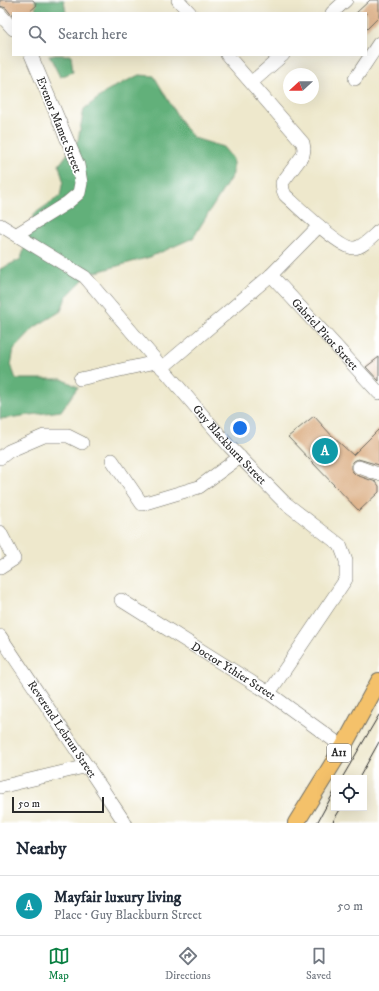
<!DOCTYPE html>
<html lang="en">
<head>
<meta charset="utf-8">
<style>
  body { margin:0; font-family:"IM FELL DW Pica",serif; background:#f6f6f7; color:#1f2937 }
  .controls { position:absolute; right:12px; bottom:12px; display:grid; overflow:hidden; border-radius:0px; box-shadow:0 4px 16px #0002 }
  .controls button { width:36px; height:36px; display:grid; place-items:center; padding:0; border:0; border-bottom:1px solid #e0e1e3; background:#fff; color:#1f2937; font:20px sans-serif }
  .compass { position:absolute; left:283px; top:68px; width:36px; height:36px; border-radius:50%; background:#fff; box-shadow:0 4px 16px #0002; rotate:249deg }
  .scale { position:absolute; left:12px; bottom:10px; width:92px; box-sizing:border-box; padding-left:4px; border:2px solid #2b2b2b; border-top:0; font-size:11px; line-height:14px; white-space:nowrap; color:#2b2b2b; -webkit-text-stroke:3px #fff; paint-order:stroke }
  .you { position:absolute; left:240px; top:428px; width:14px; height:14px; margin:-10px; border:3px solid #fff; border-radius:50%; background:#1a73e8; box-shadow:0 0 0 6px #1a73e833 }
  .badge { display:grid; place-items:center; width:26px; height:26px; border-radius:50%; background:#0b8043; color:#fff; font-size:13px; font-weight:700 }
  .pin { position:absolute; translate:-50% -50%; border:2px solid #fff; box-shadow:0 1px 4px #0006 }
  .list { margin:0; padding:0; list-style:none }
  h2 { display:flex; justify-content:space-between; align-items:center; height:52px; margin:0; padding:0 16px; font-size:17px }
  h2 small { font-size:13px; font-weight:400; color:#747a83 }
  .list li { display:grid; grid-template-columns:26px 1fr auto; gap:12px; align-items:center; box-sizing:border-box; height:60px; padding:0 16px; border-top:1px solid #e0e1e3 }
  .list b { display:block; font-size:15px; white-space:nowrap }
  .list p { margin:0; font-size:13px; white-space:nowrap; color:#747a83 }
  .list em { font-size:13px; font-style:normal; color:#747a83 }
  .icon { flex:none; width:22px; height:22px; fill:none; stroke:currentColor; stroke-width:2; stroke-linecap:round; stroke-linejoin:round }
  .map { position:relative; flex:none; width:379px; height:823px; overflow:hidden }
  .search { position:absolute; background:#fff; box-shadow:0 4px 16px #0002; left:12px; right:12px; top:12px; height:44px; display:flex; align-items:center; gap:10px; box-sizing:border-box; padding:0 14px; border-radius:0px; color:#747a83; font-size:15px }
  .sheet { height:112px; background:#fff }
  nav { display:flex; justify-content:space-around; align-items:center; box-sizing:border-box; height:56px; border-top:1px solid #e0e1e3; background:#fff; font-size:11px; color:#747a83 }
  nav a { display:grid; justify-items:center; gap:2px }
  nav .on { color:#0b8043 }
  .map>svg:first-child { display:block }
</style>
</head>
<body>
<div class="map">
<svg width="379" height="823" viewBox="0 0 379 823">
  <rect width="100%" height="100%" fill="#fff"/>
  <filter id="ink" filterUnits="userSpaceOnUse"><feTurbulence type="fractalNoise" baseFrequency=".025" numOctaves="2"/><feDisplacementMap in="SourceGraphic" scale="8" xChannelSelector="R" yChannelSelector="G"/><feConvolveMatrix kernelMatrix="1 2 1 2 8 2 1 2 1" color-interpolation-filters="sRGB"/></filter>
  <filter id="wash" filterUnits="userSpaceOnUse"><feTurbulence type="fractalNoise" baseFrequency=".012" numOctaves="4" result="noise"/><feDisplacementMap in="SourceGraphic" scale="16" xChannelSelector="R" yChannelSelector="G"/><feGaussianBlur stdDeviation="0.9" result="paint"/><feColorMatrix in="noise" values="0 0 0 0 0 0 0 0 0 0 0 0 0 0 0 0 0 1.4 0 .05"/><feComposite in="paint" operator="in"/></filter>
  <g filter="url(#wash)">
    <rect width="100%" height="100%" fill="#eee8cc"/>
    <path fill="#62b07a" stroke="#466e52" d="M35,0H64L66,13H36Z
      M49,55H71L73,72L60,77Z
      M139,75L154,76L184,127L194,138L223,147L233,159V174L193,238L150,257L89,274L66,297L61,311L35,327L14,349L11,365L16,379H62L78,387L61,411L0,419V269L21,259L34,214L60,196L63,180L59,165L78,140L84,109L110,89Z"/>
    <g id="blocks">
      <path fill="#dbad82" d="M0,0H33L37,5L28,13H13V17L6,8L0,6Z
        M370,0H379V17L366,30V13H356Z
        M379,357V381L366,367Z
        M314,416L333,437L353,455L379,429V465L358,459L354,461L351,465V469L353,472L356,475L376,482L379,486V492L359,511L288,437Z"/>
    </g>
  </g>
  <g filter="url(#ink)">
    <use href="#blocks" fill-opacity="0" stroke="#6f6d63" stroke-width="1"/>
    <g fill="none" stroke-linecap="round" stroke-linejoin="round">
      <g stroke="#6f6d63" stroke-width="14">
        <g id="minor">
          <path d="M178,0L190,13"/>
          <path d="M332,13L346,0"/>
          <path d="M0,14L13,29"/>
          <path d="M227,55L303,143L304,149L303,155L282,183L283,190L285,195C297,206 340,248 354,248C362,248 373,236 379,231"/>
          <path d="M355,79L379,43"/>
          <path d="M252,82L283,55"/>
          <path id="s1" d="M0,225L85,277L229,446L284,502L340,545L346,561V579L269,693"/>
          <path d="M17,234L67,203L79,193L81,183L78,165L31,55"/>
          <path id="s2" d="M271,275L379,393"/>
          <path d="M162,368L271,275L319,226"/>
          <path d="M80,379L156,362"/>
          <path d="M0,458L9,451L44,436H68L82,443"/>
          <path d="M112,460L142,504L199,487L240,457"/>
          <path d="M359,467L378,474L379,473"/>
          <path d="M0,532L14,559L0,568"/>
          <path id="s3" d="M121,600L269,693L343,747"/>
          <path id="s4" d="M0,636L125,823"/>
          <path d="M0,787L88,766"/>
        </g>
      </g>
      <g stroke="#6f6d63" stroke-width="18">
        <path id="major" d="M296,823L343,747L379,681"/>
      </g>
      <use href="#minor" stroke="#fff" stroke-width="13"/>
      <use href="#major" stroke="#f4c16a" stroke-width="16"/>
      <path stroke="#2b2b2b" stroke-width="1" d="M342,778L379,715
        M359,778L379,742
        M317,823L334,792
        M332,823L341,808"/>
    </g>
  </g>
  <g text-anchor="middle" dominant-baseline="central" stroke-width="3.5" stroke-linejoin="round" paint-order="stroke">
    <rect fill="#fff" stroke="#6b6b6b" stroke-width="1" x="327" y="744" width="24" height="18" rx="3"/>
    <g font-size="11" font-weight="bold" fill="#2b2b2b">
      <text x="339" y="753">A11</text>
    </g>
    <g font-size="12" fill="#2b2b2b" stroke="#fff">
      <text transform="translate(59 125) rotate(68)">Evenor Mamet Street</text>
      <text stroke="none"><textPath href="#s2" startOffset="80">Gabriel Pitot Street</textPath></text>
      <text stroke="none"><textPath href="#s1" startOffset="321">Guy Blackburn Street</textPath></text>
      <text stroke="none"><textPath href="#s3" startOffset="133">Doctor Ythier Street</textPath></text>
      <text stroke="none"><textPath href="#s4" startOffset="112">Reverend Lebrun Street</textPath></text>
    </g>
  </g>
</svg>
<div class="controls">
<button><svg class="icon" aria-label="locate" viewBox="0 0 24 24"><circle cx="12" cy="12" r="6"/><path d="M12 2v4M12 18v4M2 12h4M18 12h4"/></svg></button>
</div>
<svg class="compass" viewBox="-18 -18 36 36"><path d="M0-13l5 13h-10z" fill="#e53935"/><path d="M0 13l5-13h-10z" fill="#747a83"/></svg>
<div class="scale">50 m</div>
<div class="you"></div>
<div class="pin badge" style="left:325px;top:451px;background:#0f9aa8">A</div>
<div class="search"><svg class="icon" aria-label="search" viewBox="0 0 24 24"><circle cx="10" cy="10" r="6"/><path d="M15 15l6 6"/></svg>Search here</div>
</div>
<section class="sheet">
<h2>Nearby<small></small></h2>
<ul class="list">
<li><span class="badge" style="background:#0f9aa8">A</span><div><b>Mayfair luxury living</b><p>Place · Guy Blackburn Street</p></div><em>50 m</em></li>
</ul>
</section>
<nav>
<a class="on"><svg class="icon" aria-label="map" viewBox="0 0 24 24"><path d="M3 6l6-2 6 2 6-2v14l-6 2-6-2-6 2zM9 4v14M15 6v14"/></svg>Map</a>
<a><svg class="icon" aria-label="directions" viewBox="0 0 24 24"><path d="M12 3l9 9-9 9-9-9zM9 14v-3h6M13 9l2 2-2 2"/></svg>Directions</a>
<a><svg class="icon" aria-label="saved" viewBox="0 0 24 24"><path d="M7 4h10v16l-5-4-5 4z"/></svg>Saved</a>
</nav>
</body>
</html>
